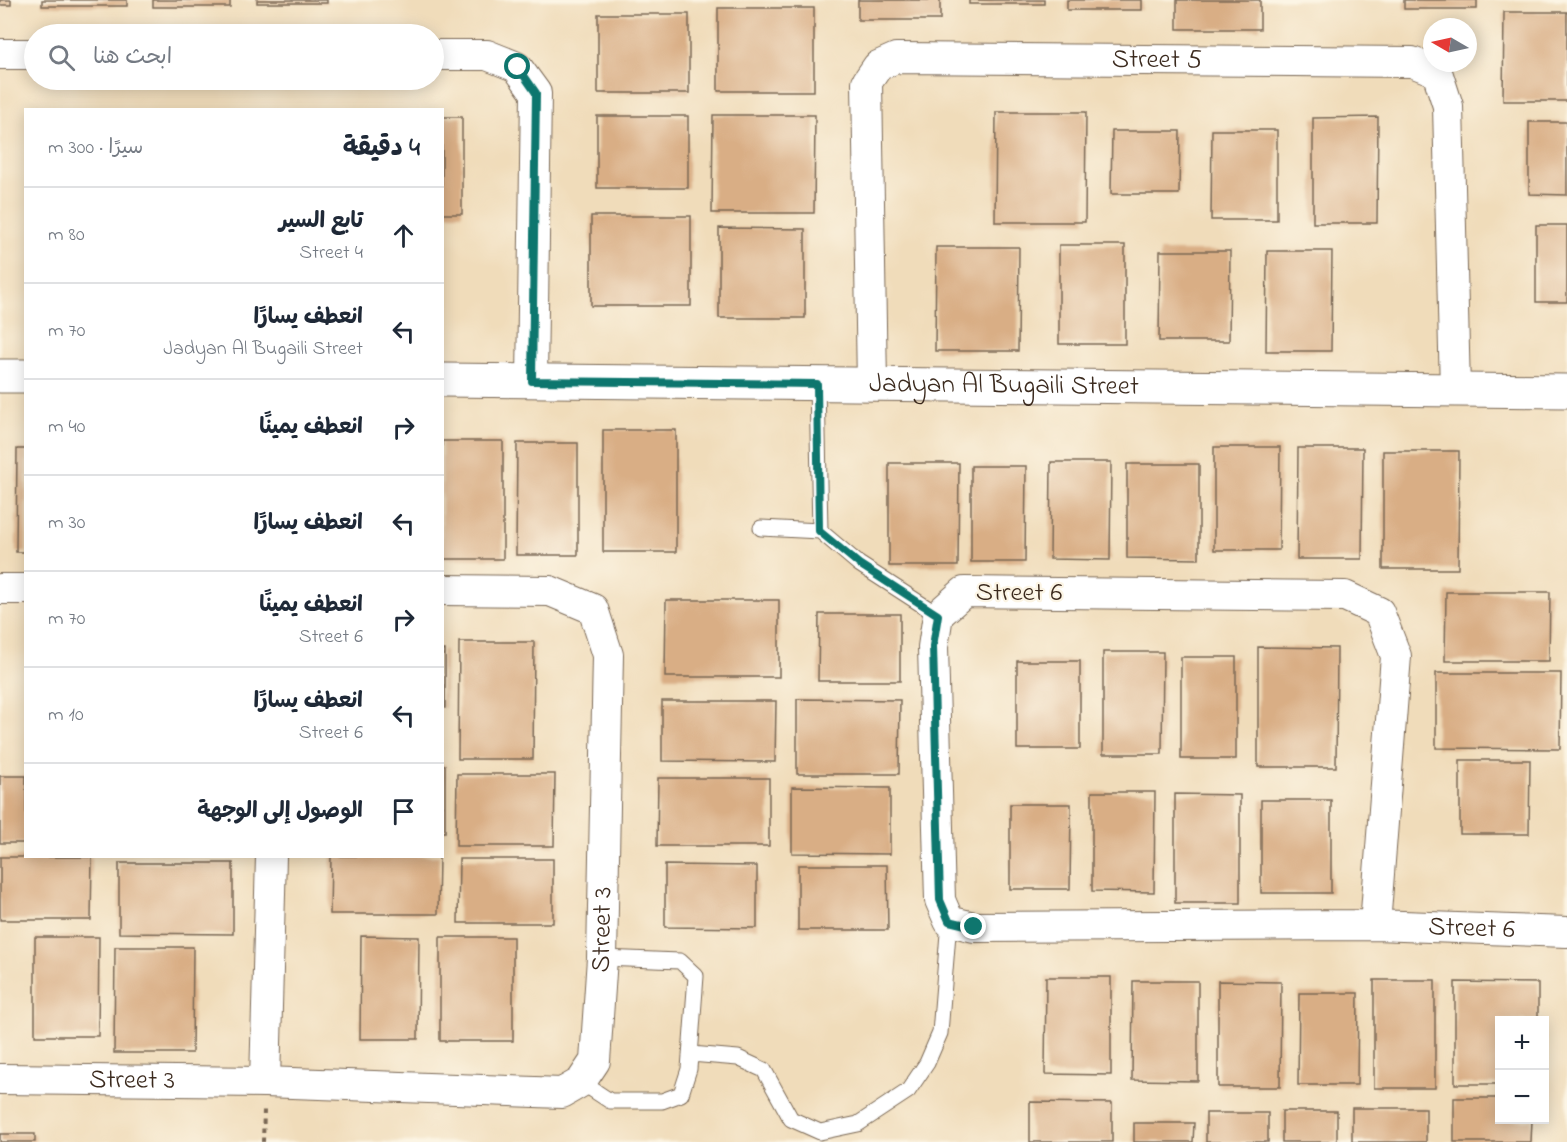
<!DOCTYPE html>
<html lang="ar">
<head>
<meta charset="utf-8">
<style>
  body { margin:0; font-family:"Indie Flower","Playpen Sans Arabic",sans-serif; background:#f6f6f7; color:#1f2937; direction:rtl }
  .controls { position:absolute; right:18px; bottom:18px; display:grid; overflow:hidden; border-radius:0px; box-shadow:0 3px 15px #0003 }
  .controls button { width:54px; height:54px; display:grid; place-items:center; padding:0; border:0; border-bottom:2px solid #e0e1e3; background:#fff; color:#1f2937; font:30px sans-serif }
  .compass { position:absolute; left:1423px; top:18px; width:54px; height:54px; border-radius:50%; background:#fff; box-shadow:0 3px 15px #0003; rotate:279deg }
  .stop { position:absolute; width:18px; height:18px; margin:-14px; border:4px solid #0f766e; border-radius:50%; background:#fff }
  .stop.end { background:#0f766e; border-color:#fff; box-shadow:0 2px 6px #0008 }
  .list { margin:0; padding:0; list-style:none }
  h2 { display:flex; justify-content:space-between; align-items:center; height:78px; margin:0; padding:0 24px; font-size:26px }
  h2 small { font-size:20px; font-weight:400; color:#747a83 }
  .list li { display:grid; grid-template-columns:39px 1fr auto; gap:18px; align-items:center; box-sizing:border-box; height:96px; padding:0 24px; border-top:2px solid #e0e1e3 }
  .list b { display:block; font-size:22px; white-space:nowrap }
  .list p { margin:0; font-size:20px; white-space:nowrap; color:#747a83 }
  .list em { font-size:20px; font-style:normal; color:#747a83 }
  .icon { flex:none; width:33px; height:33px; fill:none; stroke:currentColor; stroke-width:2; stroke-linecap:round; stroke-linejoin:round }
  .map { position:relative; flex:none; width:1567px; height:1142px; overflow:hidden; direction:ltr }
  .search { position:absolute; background:#fff; box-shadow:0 3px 15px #0003; left:24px; top:24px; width:420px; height:66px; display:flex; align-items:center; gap:15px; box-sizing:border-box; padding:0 21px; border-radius:33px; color:#747a83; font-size:22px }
  .panel { position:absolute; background:#fff; box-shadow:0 3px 15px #0003; left:24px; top:108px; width:420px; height:750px; border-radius:0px; direction:rtl }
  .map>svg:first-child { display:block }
</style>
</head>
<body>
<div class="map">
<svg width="1567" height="1142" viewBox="0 0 1567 1142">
  <rect width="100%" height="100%" fill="#fcf5e5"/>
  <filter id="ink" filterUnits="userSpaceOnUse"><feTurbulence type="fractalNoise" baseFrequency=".0167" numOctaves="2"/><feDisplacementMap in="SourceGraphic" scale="12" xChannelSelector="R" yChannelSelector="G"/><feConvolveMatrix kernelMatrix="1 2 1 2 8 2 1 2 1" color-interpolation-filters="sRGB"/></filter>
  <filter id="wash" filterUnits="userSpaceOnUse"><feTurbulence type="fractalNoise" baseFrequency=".008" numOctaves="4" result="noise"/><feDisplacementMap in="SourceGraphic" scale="24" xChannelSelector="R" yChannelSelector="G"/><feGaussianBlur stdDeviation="1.35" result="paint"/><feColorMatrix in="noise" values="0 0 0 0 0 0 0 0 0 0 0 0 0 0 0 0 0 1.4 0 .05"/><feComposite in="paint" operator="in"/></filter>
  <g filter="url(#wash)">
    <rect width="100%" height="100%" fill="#f0dcba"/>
    <g id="blocks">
      <path fill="#d9ae85" d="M0,0H11V5H0Z
        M42,0H127V6H42Z
        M153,0H230V7H153Z
        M257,0H327V3H257Z
        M858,0H940V20H858Z
        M969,0H1044V4H969Z
        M1067,0H1142V10H1067Z
        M1177,0H1260V29H1177Z
        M1404,0H1477V9H1404Z
        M718,8H814V91H718Z
        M1504,12H1567V101H1503Z
        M598,14H689V93H598Z
        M996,112H1086L1085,222H995Z
        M713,115H815L814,213H712Z
        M597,116H688V188H597Z
        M442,117H462V214H442Z
        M1378,117L1377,223H1313V118Z
        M1529,122H1567V195L1529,194Z
        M1212,130H1277V220H1211Z
        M1112,131H1180L1179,194H1111Z
        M591,216H691V306H591Z
        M1536,225H1567V302H1536Z
        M719,228L805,229V318H719Z
        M1059,245H1125V344H1059Z
        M936,247H1019L1018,351H935Z
        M1160,251H1230L1229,341H1159Z
        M1267,251H1332L1331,351H1266Z
        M603,430H676V552H603Z
        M442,441H503V559H442Z
        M517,443H578V555H516Z
        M1214,447H1280L1279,550H1214Z
        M1298,448H1363L1362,559H1297Z
        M17,449H26V552H16Z
        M1383,451H1459L1458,569H1383Z
        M1051,462H1111L1110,560L1050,559Z
        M889,463H959L958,566H889Z
        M1127,464H1199V559L1127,558Z
        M971,466H1026L1025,562H971Z
        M1446,592H1550L1549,661H1445Z
        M666,600H779V677H665Z
        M819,614H900V681H818Z
        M459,642H534L533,759H458Z
        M1258,647L1337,648L1336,767H1258Z
        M442,650H445V708H442Z
        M1103,652H1163L1162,754H1103Z
        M1181,657H1236V759H1181Z
        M1017,661H1080V749H1017Z
        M1436,673H1561L1560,749L1436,748Z
        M797,699L900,700L899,774H797Z
        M662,701H776L775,762L662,761Z
        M1460,760H1530L1529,834H1460Z
        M442,764L445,765V832H442Z
        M457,774H555L554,846H456Z
        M0,776H26V843H0Z
        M658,778H769V846H657Z
        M792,787L890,788V854L792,853Z
        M1092,792H1155L1154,892L1092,891Z
        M1175,794L1240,795V903H1175Z
        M1261,800H1331V893H1261Z
        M1010,804H1071L1070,889H1010Z
        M331,856H439L438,914H330Z
        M0,857H92L91,920H0Z
        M459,859H553V923H458Z
        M119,863H233V934L119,933Z
        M665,865L757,866V928L665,927Z
        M798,865H887L888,930H798Z
        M361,936L419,937L418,1039H360Z
        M35,937H99L98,1036H35Z
        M440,937H513V1041H440Z
        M115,947H193L192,1053H114Z
        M1046,977H1111V1075L1045,1074Z
        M1374,980H1435V1088H1374Z
        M1133,981H1198V1081L1132,1080Z
        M1218,981L1281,982L1280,1087H1218Z
        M1455,982L1538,983V1020H1500V1084H1455Z
        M1299,993H1358L1357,1085H1298Z
        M1454,1098H1500V1120H1532L1531,1142H1454Z
        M1030,1102L1112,1103V1142H1030Z
        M1352,1108H1426V1142H1352Z
        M1282,1111H1337V1142H1282Z
        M1206,1113H1268V1142H1206Z
        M1134,1123H1194L1193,1142H1134Z
        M0,1134H35V1142H0Z"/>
    </g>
  </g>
  <g filter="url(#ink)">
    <use href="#blocks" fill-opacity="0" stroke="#7a6855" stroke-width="1.5"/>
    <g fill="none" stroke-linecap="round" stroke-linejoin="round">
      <g stroke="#7a6855" stroke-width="17">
        <path id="service" d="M817,384L820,531L859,564L938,615
          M761,528L820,531
          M691,1054L738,1058L764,1070L791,1119L820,1132L858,1124L908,1091L927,1063L940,1033L949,921
          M581,1082L610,1101H662L681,1094L689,1069L696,976L680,961L602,958"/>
      </g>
      <g stroke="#7a6855" stroke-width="32">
        <g id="minor">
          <path d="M0,54H34"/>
          <path d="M434,55H487L517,67L536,93L532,381"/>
          <path id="s1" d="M872,385L867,82L878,66L896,58L1412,62L1437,72L1448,106L1455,390"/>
          <path d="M0,589H26"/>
          <path id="s2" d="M1375,925L1396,656L1379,612L1345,596L964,592L938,615L933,647L940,900L949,921L974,927L1375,925L1567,932"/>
          <path id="s3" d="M0,1079L265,1082L562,1093L581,1082L595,1061L602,958L608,655L593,609L550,591L442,590"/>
          <path d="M265,1082L271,856"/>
        </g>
      </g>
      <g stroke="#7a6855" stroke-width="35">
        <g id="tertiary">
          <path d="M0,376H26"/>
          <path id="s4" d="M442,380L1567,391"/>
        </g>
      </g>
      <path stroke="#7a6855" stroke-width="4" stroke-dasharray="4.5 4.5" stroke-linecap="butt" d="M263,1142L264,1110"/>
      <use href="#service" stroke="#fff" stroke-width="15"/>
      <use href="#minor" stroke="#fff" stroke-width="30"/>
      <use href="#tertiary" stroke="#fff" stroke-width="33"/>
    </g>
  </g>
  <g fill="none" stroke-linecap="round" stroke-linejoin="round" filter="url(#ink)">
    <path stroke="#0f766e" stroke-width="8" d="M518,67L536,93L532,381L817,384L819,531L859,564L938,615L933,646L940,900L949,921L974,927"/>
  </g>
  <g text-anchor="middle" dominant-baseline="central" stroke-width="4.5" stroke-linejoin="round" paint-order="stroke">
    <g font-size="27" fill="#3b2a1e" stroke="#fcf5e5">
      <text stroke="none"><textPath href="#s1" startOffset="603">Street 5</textPath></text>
      <text stroke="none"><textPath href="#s4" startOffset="562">Jadyan Al Bugaili Street</textPath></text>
      <text x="1019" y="593">Street 6</text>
      <text stroke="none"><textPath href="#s3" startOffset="741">Street 3</textPath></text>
      <text stroke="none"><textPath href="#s2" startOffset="1602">Street 6</textPath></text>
      <text stroke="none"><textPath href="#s3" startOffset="132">Street 3</textPath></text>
    </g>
  </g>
</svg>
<div class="controls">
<button>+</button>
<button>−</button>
</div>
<svg class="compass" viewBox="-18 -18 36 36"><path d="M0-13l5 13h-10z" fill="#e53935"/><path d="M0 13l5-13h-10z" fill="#747a83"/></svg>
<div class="stop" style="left:518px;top:67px"></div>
<div class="stop end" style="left:974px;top:927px"></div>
<div class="search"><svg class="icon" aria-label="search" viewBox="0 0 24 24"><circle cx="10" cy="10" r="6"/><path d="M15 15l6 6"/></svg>ابحث هنا</div>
<section class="panel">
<h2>4 دقيقة<small>سيرًا · 300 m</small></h2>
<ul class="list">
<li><svg class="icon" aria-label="ahead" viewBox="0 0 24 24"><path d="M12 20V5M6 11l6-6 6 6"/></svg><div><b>تابع السير</b><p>Street 4</p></div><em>80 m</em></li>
<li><svg class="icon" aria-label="left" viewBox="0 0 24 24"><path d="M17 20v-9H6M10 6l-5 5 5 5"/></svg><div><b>انعطف يسارًا</b><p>Jadyan Al Bugaili Street</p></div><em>70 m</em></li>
<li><svg class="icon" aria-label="right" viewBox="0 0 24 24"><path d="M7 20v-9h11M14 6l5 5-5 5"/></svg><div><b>انعطف يمينًا</b></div><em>40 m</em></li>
<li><svg class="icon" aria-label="left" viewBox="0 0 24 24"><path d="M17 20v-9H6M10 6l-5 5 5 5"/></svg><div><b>انعطف يسارًا</b></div><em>30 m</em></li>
<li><svg class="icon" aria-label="right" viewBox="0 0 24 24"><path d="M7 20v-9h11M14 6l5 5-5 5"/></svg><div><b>انعطف يمينًا</b><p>Street 6</p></div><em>70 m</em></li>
<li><svg class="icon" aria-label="left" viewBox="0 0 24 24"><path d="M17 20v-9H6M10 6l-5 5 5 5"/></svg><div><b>انعطف يسارًا</b><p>Street 6</p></div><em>10 m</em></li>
<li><svg class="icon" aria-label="arrive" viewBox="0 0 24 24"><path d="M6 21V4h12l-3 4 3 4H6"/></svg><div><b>الوصول إلى الوجهة</b></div></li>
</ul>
</section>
</div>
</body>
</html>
